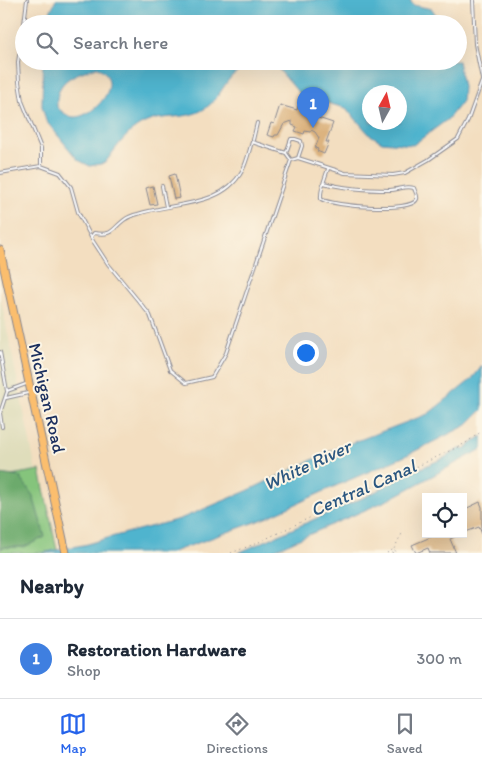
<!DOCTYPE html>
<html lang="en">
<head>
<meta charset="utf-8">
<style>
  body { margin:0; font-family:Itim,sans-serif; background:#f6f6f7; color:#1f2937 }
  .controls { position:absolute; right:15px; bottom:15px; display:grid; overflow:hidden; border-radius:0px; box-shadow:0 5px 20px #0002 }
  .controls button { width:45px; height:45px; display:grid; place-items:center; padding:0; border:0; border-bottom:1px solid #e0e1e3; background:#fff; color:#1f2937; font:25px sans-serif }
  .compass { position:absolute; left:362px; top:85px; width:45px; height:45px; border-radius:50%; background:#fff; box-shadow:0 5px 20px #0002; rotate:8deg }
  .you { position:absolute; left:305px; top:352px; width:18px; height:18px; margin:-12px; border:4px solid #fff; border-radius:50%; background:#1a73e8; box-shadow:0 0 0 8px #1a73e833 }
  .badge { display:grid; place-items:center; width:32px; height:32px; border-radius:50%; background:#2563eb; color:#fff; font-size:16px; font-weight:700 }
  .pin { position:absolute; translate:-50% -41px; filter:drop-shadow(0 1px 2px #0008) }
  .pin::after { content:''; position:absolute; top:26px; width:18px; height:15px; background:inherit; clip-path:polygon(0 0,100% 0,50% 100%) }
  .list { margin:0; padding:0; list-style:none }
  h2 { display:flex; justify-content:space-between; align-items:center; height:65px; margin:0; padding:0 20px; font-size:21px }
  h2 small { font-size:16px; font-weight:400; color:#747a83 }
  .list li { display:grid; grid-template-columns:32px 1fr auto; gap:15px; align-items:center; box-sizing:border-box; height:80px; padding:0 20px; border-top:1px solid #e0e1e3 }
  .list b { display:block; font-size:19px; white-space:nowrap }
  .list p { margin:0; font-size:16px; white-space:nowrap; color:#747a83 }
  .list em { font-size:16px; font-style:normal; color:#747a83 }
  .icon { flex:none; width:28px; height:28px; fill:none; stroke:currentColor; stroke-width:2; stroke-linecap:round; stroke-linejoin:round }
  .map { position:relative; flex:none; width:482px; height:553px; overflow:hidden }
  .search { position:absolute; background:#fff; box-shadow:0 5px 20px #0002; left:15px; right:15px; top:15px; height:55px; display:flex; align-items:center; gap:12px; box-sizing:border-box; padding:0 18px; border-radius:28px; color:#747a83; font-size:19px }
  .sheet { height:145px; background:#fff }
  nav { display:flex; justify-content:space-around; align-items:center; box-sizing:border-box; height:70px; border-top:1px solid #e0e1e3; background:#fff; font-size:14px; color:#747a83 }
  nav a { display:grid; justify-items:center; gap:2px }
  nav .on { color:#2563eb }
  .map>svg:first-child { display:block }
</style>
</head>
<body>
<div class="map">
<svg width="482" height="553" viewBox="0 0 482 553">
  <rect width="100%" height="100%" fill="#fcf5e5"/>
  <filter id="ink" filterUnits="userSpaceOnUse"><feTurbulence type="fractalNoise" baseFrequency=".02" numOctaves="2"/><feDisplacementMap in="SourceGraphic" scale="10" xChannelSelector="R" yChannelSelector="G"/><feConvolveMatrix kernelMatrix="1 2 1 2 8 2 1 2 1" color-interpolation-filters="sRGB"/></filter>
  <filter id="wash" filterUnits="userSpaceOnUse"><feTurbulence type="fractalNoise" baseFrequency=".0096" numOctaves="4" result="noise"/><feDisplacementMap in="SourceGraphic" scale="20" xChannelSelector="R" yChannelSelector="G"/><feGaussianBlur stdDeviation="1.12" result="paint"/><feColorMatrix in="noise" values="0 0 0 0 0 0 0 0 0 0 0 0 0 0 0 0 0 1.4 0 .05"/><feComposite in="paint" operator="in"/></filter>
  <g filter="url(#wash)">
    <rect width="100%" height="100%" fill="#f3dec0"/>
    <path fill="#dfddbb" d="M0,295L36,471L0,477Z"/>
    <path fill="#85c47c" stroke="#507a6d" d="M40,470L57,550L42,553H0V549L4,547H24L20,477L11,475Z"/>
    <path fill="#6caa6c" stroke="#446c65" d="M0,474L20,477L33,496L45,537L24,547H4L0,549Z"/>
    <path fill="#4fb4ce" stroke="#357296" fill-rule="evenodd" d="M56,0H410L413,5L432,9L442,24H44Z
      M43,61H458L463,87L462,101L448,119L413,145L382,142L369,134L346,108L323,102L299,93L274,64C259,63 242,65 231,77C223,86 218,99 207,107C194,117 179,116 163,118C134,121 121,141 105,163L90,166L78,160L46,121L42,106ZM97,67C128,82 92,119 73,117C67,116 61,111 57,107C55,79 75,74 97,67ZM400,92V122H370V92Z
      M482,366V410L467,425L403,457L340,484L261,520L170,553H42L88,544L111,537L180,519L247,491L333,450L428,414L472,379Z
      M482,436V449L388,500L267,553H238L367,496L412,472L444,458L459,449H464Z"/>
    <g id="blocks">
      <path fill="#dcb37f" d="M280,105L297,110L298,106L316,113L315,117L333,123L326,142H329L324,154L317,151L318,149L315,148L319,138L315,132L311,130L310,132L305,131L304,134L295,131L297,127L292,125V121L284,124L278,135H275L274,137L267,135L271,123L274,124Z
        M175,174L180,198L174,199L169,176Z
        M153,186L157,204L150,205L146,188Z
        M480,502L482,507V534L479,527L463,533V510Z
        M438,534H461L450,539L456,553H430L428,548L416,553L412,545Z"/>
    </g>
  </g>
  <g filter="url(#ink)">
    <use href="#blocks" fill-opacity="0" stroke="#87868f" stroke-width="1"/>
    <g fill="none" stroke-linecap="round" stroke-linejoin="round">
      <g stroke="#87868f" stroke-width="4">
        <path id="service" d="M473,0L475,44L482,79
          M24,24L27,0
          M24,26L18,62L19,82L22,101L41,148V166
          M253,140L257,123
          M286,153L291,139H295L301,141L302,146L298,158
          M0,173L41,166L60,173L71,187L78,212L93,241L108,264L150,315L170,370L186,383L212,377L226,353L291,160L298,158L345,173L393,175L405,173L428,160L458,139L468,120L482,81
          M324,183C345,189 368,190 390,190C398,190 406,185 414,188C415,192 418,195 417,199C412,213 332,206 321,199C320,189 325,178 328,169
          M162,186L166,207
          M91,237L94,233C113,236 111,230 124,220C128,217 133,215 138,214C172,202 222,208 242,171C247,162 249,151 252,142L286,153L291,160
          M0,352L7,391L26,384
          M6,398L28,393
          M0,413L7,392
          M0,413L2,427"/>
      </g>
      <g stroke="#87868f" stroke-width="9">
        <path id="primary" d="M0,250L66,553"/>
      </g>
      <path stroke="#87868f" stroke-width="1" stroke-dasharray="1 4" stroke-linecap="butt" d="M231,553L257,543L466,443L482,431
        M387,553L394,549L397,553
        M392,553L401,535L405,533"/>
      <use href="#service" stroke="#fff" stroke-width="2"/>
      <use href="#primary" stroke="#fbbe6e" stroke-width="7"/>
    </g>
  </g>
  <g text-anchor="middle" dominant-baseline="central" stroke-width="4" stroke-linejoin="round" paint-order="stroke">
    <g font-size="18" fill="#1b2f5e" stroke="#fcf5e5">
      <text transform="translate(47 398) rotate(77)">Michigan Road</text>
    </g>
    <g font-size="19" font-style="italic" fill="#2b5780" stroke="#fcf5e5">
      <text transform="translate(307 465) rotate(-25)">White River</text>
      <text transform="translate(363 488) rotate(-24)">Central Canal</text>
    </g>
  </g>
</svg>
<div class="controls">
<button><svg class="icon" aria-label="locate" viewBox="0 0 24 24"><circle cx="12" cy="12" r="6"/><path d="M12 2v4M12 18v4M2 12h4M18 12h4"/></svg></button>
</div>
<svg class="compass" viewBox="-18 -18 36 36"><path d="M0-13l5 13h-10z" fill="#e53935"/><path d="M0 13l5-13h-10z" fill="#747a83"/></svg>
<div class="you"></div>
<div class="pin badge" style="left:313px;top:128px;background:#3f7fe0">1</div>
<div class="search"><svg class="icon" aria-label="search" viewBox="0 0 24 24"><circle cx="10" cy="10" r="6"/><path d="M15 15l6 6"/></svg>Search here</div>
</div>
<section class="sheet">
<h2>Nearby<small></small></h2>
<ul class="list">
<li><span class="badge" style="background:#3f7fe0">1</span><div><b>Restoration Hardware</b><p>Shop</p></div><em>300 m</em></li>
</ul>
</section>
<nav>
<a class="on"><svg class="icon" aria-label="map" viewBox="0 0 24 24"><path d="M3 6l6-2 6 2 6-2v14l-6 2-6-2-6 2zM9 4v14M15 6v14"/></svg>Map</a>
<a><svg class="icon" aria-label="directions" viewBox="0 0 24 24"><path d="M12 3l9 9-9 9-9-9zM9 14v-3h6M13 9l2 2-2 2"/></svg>Directions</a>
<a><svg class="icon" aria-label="saved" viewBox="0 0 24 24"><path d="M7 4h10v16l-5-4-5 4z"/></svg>Saved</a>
</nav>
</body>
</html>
